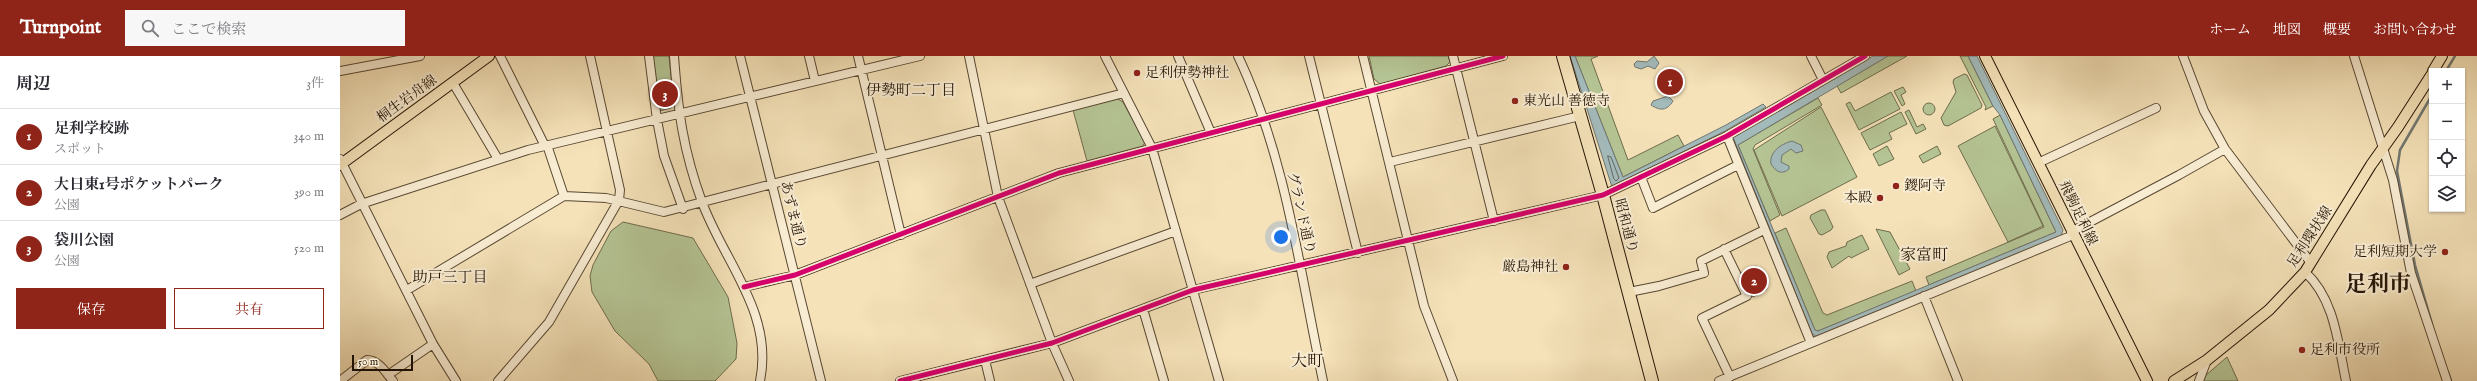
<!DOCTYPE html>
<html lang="ja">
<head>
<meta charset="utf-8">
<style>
  body { margin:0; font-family:"IM FELL English","Noto Serif JP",serif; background:#f7f7f7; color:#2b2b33 }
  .controls { position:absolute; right:12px; top:12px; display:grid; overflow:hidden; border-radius:0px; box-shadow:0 1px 3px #0004 }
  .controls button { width:36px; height:36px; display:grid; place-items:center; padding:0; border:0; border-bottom:1px solid #e1e1e2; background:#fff; color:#2b2b33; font:20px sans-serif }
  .scale { position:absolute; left:12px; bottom:10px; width:61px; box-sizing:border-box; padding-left:4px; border:2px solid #251505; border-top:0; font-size:11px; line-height:14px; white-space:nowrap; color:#251505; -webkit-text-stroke:3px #f8ecd2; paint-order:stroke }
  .you { position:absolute; left:941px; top:181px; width:14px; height:14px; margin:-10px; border:3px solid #fff; border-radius:50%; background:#1a73e8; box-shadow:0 0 0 6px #1a73e833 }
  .badge { display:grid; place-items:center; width:26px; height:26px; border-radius:50%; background:#8f2418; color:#fff; font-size:13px; font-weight:700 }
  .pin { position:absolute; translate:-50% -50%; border:2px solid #fff; box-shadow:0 1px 4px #0006 }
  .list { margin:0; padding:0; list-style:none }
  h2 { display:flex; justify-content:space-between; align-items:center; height:52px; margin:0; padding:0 16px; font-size:17px }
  h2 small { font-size:13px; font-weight:400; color:#7c7c81 }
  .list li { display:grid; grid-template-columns:26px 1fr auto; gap:12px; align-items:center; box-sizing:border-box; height:56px; padding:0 16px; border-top:1px solid #e1e1e2 }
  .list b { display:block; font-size:15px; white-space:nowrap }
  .list p { margin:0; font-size:13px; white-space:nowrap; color:#7c7c81 }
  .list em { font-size:13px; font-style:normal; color:#7c7c81 }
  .actions { display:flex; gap:8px; padding:12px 16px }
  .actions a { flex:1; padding:9px 0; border:1px solid #8f2418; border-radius:0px; text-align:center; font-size:14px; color:#8f2418 }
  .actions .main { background:#8f2418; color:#fff }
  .icon { flex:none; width:22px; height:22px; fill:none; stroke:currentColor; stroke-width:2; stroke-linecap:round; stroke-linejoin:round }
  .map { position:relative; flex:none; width:2137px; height:325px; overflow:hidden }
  header { display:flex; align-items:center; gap:24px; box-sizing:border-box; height:56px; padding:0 20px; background:#8f2418; color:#fff }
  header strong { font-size:19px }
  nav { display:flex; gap:22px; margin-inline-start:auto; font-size:14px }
  .search { width:280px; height:36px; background:#f7f7f7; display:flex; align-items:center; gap:10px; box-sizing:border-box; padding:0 14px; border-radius:0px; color:#7c7c81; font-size:15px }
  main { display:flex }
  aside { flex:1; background:#fff }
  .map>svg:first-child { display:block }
</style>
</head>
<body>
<header>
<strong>Turnpoint</strong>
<div class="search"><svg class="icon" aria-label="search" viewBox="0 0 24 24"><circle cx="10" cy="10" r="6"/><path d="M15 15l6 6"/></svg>ここで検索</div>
<nav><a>ホーム</a><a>地図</a><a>概要</a><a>お問い合わせ</a></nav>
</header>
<main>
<aside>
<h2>周辺<small>3件</small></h2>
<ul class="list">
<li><span class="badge">1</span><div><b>足利学校跡</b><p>スポット</p></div><em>340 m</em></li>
<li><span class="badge">2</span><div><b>大日東1号ポケットパーク</b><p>公園</p></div><em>390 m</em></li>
<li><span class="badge">3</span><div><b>袋川公園</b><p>公園</p></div><em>520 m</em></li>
</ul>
<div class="actions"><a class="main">保存</a><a>共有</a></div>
</aside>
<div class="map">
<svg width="2137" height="325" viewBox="0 0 2137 325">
  <rect width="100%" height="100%" fill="#f5e2b9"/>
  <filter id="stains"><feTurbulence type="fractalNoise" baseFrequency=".005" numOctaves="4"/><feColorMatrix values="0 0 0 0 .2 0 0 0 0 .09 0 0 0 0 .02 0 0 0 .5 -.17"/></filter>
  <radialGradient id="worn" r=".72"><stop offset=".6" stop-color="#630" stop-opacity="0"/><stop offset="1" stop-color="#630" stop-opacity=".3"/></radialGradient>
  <path fill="#b5c494" stroke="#6d6c4c" d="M311,0H329L334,49L331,52L319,55Z
    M1029,0H1108L1110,6L1106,10L1040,28L1034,23Z
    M1235,0H1258L1251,3L1288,104L1338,79L1344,90L1283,121Z
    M1548,0H1567L1501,37L1497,30Z
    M1620,0H1628L1653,50L1645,54L1646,51Z
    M1624,18L1627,19L1642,49L1641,52L1608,70L1604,69L1601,62L1616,36L1613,26L1614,23Z
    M1563,31L1566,36L1561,39L1565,48L1562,50L1554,35Z
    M1551,36L1560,53L1519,74L1506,48L1510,46L1515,55Z
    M776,42L783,46L805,86L803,90L747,105L733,54Z
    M1478,42L1482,49L1415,89L1413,93L1440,159L1430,165L1398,89Z
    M1583 53a6 6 0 1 1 12 0a6 6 0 1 1-12 0Z
    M1481,51L1517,121L1442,160L1414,94Z
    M1569,54L1577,71L1583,68L1586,73L1576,78L1565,56Z
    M1561,56L1567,68L1549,77L1552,83L1530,94L1521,77Z
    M1660,59L1716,176L1589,229L1586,221L1704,171L1653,63Z
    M1655,70L1703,170L1668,186L1618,90Z
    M1547,90L1554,103L1539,110L1533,98Z
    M1597,90L1601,98L1583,107L1579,100Z
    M1481,154H1485L1493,171L1491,174L1482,179L1479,178L1470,162L1471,159Z
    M283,166L353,182L388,241L397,287L396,303L375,325H318L309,308L275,275L252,236L250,220L253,209L271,175Z
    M1446,172L1483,257L1487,259L1572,225L1576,235L1478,275L1475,274L1435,177Z
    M1536,173L1550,176L1570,213L1559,219Z
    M1522,179L1529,193L1511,202L1509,200L1492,212L1487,201L1489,196L1506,190L1507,186Z
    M1416,210L1427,233L1413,241L1401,217Z
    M1887,301L1898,325H1863L1865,320Z"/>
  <path fill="#a3babb" stroke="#717872" d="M1230,0H1235L1283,121L1386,69L1423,48L1426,51L1385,75L1272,131Z
    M1314,0L1319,7L1315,13L1308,10L1301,13L1295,11L1294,8L1297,5L1307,6Z
    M1533,0H1548L1398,89L1475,274L1478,275L1716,176L1660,59L1653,50L1628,0H1637L1723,174L1721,180L1476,280L1472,278L1393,81Z
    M1328,40L1333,45C1327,55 1320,55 1311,49L1313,45Z
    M1452,85L1461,89L1463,95L1456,97L1451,93L1442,99L1441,106L1449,110V113C1442,119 1436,116 1431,108C1429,96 1441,88 1452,85Z"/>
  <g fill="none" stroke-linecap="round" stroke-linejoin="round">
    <path stroke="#646860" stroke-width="1" d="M1268,100L1271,101L1279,122L1276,125L1274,123Z"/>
    <path stroke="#717872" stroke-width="2.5" d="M2106,15L2115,0
      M2092,268L2075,209L2057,115L2060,94L2092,39
      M2108,316L2111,325"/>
    <g stroke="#594832" stroke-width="10">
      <path id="minor" d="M160,0L205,90
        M309,0L317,64L324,100L343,153
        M334,0C338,55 343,94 362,146C384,206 434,257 420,325
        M400,0L481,325
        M469,0L475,25
        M518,0L561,179
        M629,0L658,141L712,287L729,325
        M765,0L812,92L879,325
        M838,0L871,77
        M898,0C946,101 960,216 983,325
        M969,0L1018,197
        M1023,0L1084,250L1113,325
        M1113,0L1154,165
        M1471,0L1483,24
        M1843,0L1864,55L1885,93L1971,207
        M2014,0L2053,124L2071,217L2107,325
        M0,15L80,0
        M113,27L158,103
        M1387,80L1471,287
        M207,89L224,140L266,142L324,156L784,37
        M0,103L93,288L116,325
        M1050,106L1240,60
        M1698,107L1816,52
        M1301,121L1313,152L1398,109
        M0,159L21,148L188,94L580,0
        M1731,176L1839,119L1885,93
        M1384,193L1407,240L1362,262L1390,321
        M1965,216C1995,243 1998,288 2006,325
        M690,228L836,175
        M404,231L455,219L719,117L1163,0
        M67,234L224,140
        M1289,236L1319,230L1364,217L1361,205L1424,174
        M1584,240L1618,325
        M803,253L824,325
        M645,304L650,325
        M48,319L93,288
        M0,325L27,304C39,304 46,317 53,325
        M158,325L209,266L279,144L280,134L250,0
        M560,325L712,287L853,234L1263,139L1387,80L1525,0
        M1379,325L1733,179
        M1859,325L1867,304"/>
    </g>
    <g stroke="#251505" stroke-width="12">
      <path id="major" d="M1645,0L1807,325
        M2093,15L2102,0
        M0,109L149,0
        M1834,325L1867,304L1929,254L1965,216L2031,109L2058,71L2092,18"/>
    </g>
    <g stroke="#251505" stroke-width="14">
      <path id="highway" d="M1223,0L1263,139L1312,325"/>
    </g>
    <use href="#minor" stroke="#f8ecd2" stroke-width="8"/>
    <use href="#major" stroke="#f5e2b9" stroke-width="10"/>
    <use href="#highway" stroke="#f5e2b9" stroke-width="12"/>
    <g stroke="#f8ecd2" stroke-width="8">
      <path id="cycleway" d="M404,231L455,219L719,117L1163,0
        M560,325L712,287L853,234L1263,139L1387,80L1525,0"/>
    </g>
    <use href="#cycleway" stroke="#d6006c" stroke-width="5"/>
  </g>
  <g fill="#8f2418" stroke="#f8ecd2" stroke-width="1.5">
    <circle cx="797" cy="17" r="4"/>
    <circle cx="1175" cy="45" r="4"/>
    <circle cx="1556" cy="130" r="4"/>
    <circle cx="1540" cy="142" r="4"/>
    <circle cx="2105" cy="196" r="4"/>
    <circle cx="1226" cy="211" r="4"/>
    <circle cx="1962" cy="294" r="4"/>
  </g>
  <g text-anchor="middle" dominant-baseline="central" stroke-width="4" stroke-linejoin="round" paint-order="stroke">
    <g font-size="14" fill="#251505" stroke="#f8ecd2" text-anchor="start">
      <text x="805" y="17">足利伊勢神社</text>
      <text x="1183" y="45">東光山 善徳寺</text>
      <text x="1564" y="130">鑁阿寺</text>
      <text x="1532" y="142" text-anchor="end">本殿</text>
      <text x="2097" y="196" text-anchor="end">足利短期大学</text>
      <text x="1218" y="211" text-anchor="end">厳島神社</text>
      <text x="1970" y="294">足利市役所</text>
    </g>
    <g font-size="14" fill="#251505" stroke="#f8ecd2">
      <text transform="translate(67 43) rotate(-36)">桐生岩舟線</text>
      <text transform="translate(961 157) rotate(77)">グランド通り</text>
      <text transform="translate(1738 157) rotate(64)">飛駒足利線</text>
      <text transform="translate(453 159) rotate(76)">あずま通り</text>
      <text transform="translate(1286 170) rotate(75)">昭和通り</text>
      <text transform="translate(1970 181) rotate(-57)">足利環状線</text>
    </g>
    <g font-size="15" fill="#251505" stroke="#f8ecd2">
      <text x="571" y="34">伊勢町二丁目</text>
      <text x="110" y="221">助戸三丁目</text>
    </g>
    <g font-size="16" fill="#251505" stroke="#f8ecd2">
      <text x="1584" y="200">家富町</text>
      <text x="967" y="306">大町</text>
    </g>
    <g font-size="22" font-weight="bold" fill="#251505" stroke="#f8ecd2">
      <text x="2038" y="229">足利市</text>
    </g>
  </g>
  <rect width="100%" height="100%" filter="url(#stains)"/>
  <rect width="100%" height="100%" fill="url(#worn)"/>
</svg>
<div class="controls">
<button>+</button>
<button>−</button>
<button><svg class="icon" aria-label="locate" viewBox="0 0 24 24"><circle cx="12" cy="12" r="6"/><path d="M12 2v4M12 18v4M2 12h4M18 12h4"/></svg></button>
<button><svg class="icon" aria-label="layers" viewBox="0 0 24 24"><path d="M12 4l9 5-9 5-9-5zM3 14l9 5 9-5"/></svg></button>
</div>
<div class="scale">50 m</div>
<div class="you"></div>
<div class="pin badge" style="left:1330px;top:26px">1</div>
<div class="pin badge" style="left:1414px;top:225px">2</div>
<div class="pin badge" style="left:325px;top:38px">3</div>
</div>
</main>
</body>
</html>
